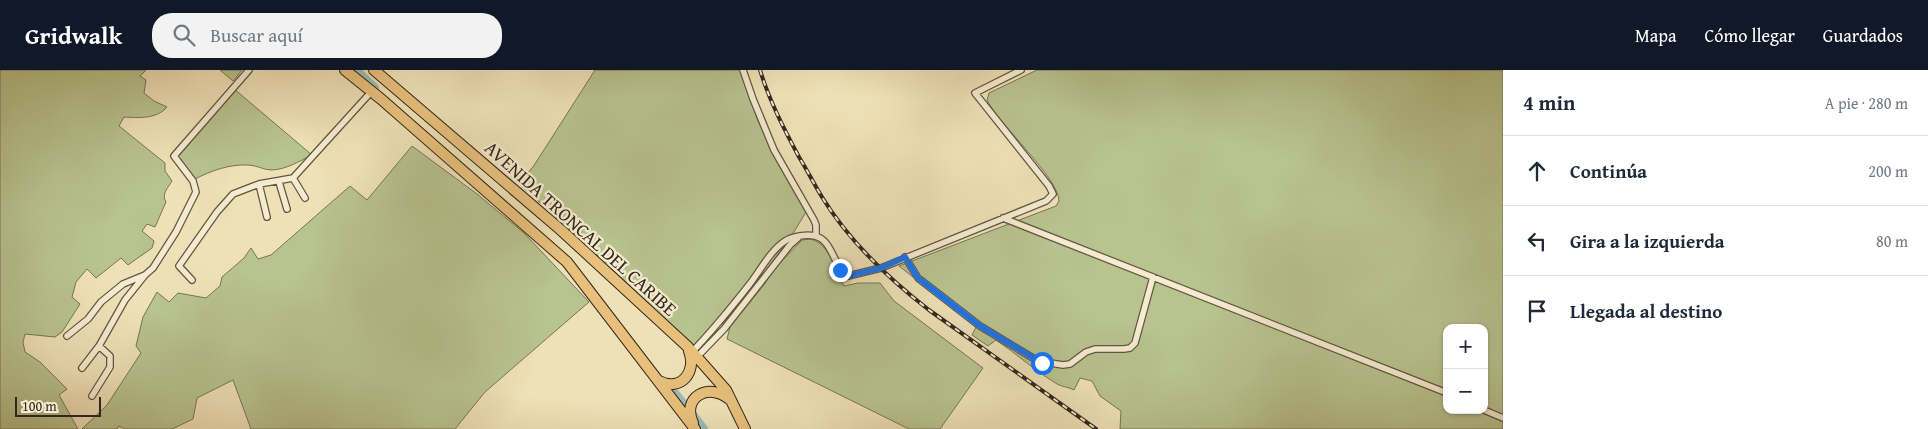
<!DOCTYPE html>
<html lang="es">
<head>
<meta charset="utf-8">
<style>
  body { margin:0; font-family:"Gentium Book Plus",serif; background:#f2f2f3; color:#1f2937 }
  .controls { position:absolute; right:15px; bottom:15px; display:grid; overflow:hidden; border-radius:10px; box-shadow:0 1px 4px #0004 }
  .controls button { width:45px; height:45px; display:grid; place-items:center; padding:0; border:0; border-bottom:1px solid #e0e1e3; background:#fff; color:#1f2937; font:25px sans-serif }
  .scale { position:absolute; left:15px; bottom:12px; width:86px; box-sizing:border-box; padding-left:5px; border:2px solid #33271d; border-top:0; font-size:14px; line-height:18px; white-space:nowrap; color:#33271d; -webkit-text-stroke:4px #f5ecd0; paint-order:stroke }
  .stop { position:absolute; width:15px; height:15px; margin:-11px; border:4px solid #1a73e8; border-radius:50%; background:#fff }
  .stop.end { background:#1a73e8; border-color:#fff; box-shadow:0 1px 5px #0008 }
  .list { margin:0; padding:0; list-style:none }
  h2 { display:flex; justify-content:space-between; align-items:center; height:65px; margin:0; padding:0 20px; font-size:21px }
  h2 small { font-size:16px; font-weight:400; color:#747a83 }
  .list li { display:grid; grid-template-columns:32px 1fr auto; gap:15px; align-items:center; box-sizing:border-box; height:70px; padding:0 20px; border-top:1px solid #e0e1e3 }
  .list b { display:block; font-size:19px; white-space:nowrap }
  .list em { font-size:16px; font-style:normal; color:#747a83 }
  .icon { flex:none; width:28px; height:28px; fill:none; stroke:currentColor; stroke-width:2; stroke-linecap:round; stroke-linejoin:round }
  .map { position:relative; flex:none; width:1503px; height:359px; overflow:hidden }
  header { display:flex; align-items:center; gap:30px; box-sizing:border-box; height:70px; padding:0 25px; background:#111827; color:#fff }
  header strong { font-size:24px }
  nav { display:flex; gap:28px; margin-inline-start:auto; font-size:18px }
  .search { width:350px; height:45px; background:#f2f2f3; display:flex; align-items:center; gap:12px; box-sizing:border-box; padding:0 18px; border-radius:20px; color:#747a83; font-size:19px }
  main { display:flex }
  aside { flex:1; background:#fff }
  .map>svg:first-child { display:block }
</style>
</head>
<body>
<header>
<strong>Gridwalk</strong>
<div class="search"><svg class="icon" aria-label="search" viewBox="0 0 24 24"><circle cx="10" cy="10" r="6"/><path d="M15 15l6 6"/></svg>Buscar aquí</div>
<nav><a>Mapa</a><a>Cómo llegar</a><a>Guardados</a></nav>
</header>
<main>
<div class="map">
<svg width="1503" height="359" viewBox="0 0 1503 359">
  <rect width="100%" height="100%" fill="#efe1b7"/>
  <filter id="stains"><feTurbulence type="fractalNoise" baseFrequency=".004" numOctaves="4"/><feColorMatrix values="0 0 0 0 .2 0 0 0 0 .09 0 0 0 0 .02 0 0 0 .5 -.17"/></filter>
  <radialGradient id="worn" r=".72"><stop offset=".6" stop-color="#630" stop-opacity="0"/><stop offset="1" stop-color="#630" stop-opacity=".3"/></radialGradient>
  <path fill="#b8c38f" stroke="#767556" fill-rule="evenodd" d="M0,0H146L140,6L146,10L144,23L154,31L167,37C157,49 139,48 124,47L119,56L165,93V101L172,111C168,118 161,124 166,132L155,157L147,154L142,161L154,171L152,178L128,195L121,188L96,208L87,199L76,212L72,227L80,234L62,262L55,267L25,264L23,272L25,282L40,292L67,319L59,325L78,359H0Z
    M220,0H242L233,11Z
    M595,0H740L758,51L806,142L789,170L730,247L693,276L575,164L518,113L533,97Z
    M1037,0H1503V359H1120L1121,341L1100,326L1092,311L1080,308L1074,320C1069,317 1062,317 1057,314C1035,301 1017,284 996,270L988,276L972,265L976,257L899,196L1056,136L1059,131C1059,108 1000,56 987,30L989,23ZM1447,258H1484V340H1447Z
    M233,18L312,85C300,91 285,100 271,100C264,100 256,95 248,95C229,94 211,101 195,109L175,83L196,56Z
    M412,76L477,124L524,163L589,232L485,322L455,359H251L233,310L197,328L193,349L172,359H125L119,356L117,359H82L107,335L141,283L136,276L143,247L157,222L169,232L178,223L206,228L220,216L222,207L244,188L251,178L258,189L271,185L350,116L367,130Z
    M810,169C831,174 834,200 844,216L858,213H880L894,231L983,298L940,359H909L727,269L730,257L764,215L775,198L802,170Z"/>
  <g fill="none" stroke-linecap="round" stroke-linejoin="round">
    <path stroke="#9cbcb6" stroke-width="10" d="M355,0L374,18
      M669,317L687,339
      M693,346L703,359"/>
    <g stroke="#625644" stroke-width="8">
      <path id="street" d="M743,0L753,29L774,80L814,150L816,155V166
        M293,108L305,128
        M279,112L287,139
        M259,114L293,108L372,21
        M1003,148L1447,323
        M905,187L918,208L980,256L1038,291L1063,295L1070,294L1086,282L1095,279H1124L1130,278L1135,273L1153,207
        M192,210L179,196L217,142L233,124L259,114L267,147
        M67,266L88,249L101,232L123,214L145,205L153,198L176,162L196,122L193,111L174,86L249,0
        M692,282C712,261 731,238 749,215C760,201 770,181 785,171C792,166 807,164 815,166C833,170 833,197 848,206L881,198L1046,131L1053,124L1049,116L975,23L1021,0
        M697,287L724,259L790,175L798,168
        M82,298L99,276L125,230L145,205
        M92,326L110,297V286L99,276
        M1484,340L1503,348"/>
    </g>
    <g stroke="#33271d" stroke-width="12">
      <path id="highway" d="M345,0L381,29L567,192L695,359
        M374,0L562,161L688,277L726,320L745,359
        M659,311C681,322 697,302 689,281
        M693,353C681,327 709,312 729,329"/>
    </g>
    <use href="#street" stroke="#f5ecd0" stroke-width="5.5"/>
    <use href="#highway" stroke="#e8c07c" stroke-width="10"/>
    <g stroke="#33271d" stroke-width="4">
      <path id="rail" d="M760,0C769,30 784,59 799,87C807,100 814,114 822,127C849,171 889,209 929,240L1096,359"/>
    </g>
    <use href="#rail" stroke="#f5ecd0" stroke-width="2" stroke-dasharray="5.5" stroke-linecap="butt"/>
  </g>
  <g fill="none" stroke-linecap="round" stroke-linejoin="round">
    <path stroke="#1a73e8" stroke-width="6" d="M840,200L848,206L881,198L905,187L918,208L980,256L1042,293"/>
  </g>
  <g text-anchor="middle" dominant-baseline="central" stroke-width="4.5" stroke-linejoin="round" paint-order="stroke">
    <g font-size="19" fill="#33271d" stroke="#f5ecd0">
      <text transform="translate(581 158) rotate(42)">AVENIDA TRONCAL DEL CARIBE</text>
    </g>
  </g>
  <rect width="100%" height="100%" filter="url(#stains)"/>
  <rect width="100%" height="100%" fill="url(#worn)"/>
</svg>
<div class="controls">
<button>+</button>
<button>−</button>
</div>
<div class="scale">100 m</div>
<div class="stop" style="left:1042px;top:293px"></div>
<div class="stop end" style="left:840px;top:200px"></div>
</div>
<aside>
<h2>4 min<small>A pie · 280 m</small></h2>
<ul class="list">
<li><svg class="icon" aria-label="ahead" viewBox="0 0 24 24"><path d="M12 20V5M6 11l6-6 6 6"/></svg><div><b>Continúa</b></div><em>200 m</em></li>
<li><svg class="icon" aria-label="left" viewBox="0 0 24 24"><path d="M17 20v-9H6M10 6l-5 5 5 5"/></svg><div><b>Gira a la izquierda</b></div><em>80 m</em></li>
<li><svg class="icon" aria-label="arrive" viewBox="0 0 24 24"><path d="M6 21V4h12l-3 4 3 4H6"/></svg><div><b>Llegada al destino</b></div></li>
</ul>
</aside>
</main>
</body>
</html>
